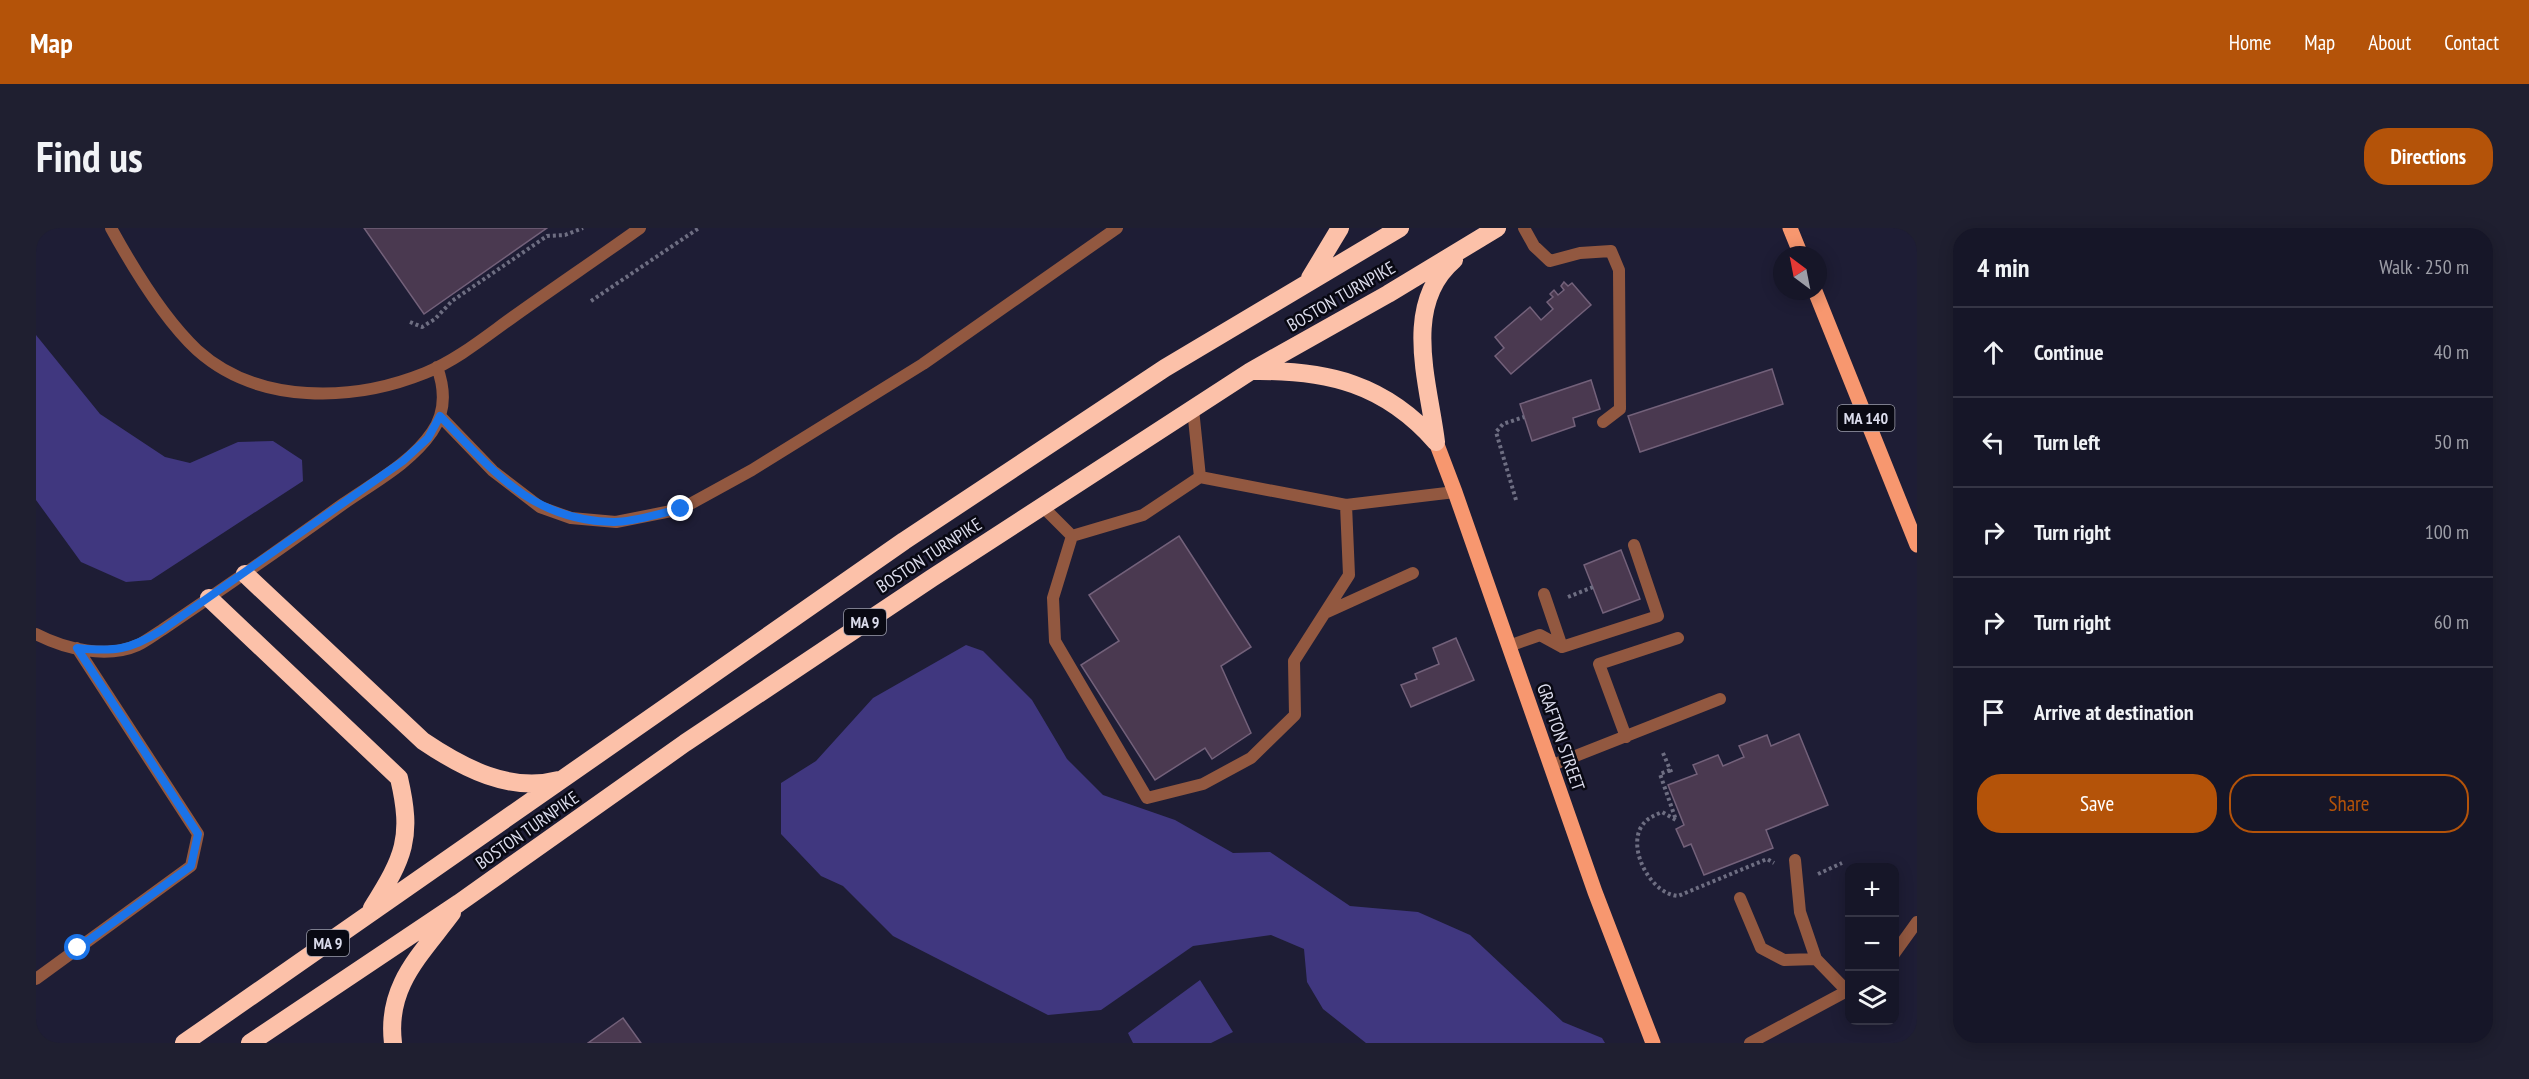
<!DOCTYPE html>
<html lang="en">
<head>
<meta charset="utf-8">
<style>
  body { margin:0; font-family:"PT Sans Narrow",sans-serif; background:#1f1f30; color:#f1f3f6 }
  .controls { position:absolute; right:18px; bottom:18px; display:grid; overflow:hidden; border-radius:12px; box-shadow:0 3px 15px #0003 }
  .controls button { width:54px; height:54px; display:grid; place-items:center; padding:0; border:0; border-bottom:2px solid #353545; background:#161628; color:#f1f3f6; font:30px sans-serif }
  .compass { position:absolute; left:1737px; top:18px; width:54px; height:54px; border-radius:50%; background:#161628; box-shadow:0 3px 15px #0003; rotate:328deg }
  .stop { position:absolute; width:18px; height:18px; margin:-14px; border:4px solid #1a73e8; border-radius:50%; background:#fff }
  .stop.end { background:#1a73e8; border-color:#fff; box-shadow:0 2px 6px #0008 }
  .list { margin:0; padding:0; list-style:none }
  h2 { display:flex; justify-content:space-between; align-items:center; height:78px; margin:0; padding:0 24px; font-size:26px }
  h2 small { font-size:20px; font-weight:400; color:#9e9fa8 }
  .list li { display:grid; grid-template-columns:39px 1fr auto; gap:18px; align-items:center; box-sizing:border-box; height:90px; padding:0 24px; border-top:2px solid #353545 }
  .list b { display:block; font-size:22px; white-space:nowrap }
  .list em { font-size:20px; font-style:normal; color:#9e9fa8 }
  .actions { display:flex; gap:12px; padding:18px 24px }
  .actions a { flex:1; padding:14px 0; border:2px solid #b45309; border-radius:24px; text-align:center; font-size:21px; color:#b45309 }
  .actions .main { background:#b45309; color:#fff }
  .icon { flex:none; width:33px; height:33px; fill:none; stroke:currentColor; stroke-width:2; stroke-linecap:round; stroke-linejoin:round }
  .map { position:relative; flex:none; width:1881px; height:815px; overflow:hidden; border-radius:24px }
  header { display:flex; align-items:center; gap:36px; box-sizing:border-box; height:84px; padding:0 30px; background:#b45309; color:#fff }
  header strong { font-size:28px }
  nav { display:flex; gap:33px; margin-inline-start:auto; font-size:21px }
  .intro { display:flex; align-items:center; justify-content:space-between; box-sizing:border-box; height:144px; padding:0 36px }
  h1 { margin:0; font-size:42px }
  .button { padding:15px 27px; border-radius:24px; background:#b45309; color:#fff; font-size:21px; font-weight:700 }
  main { display:flex; gap:36px; padding:0 36px }
  aside { flex:1; background:#161628; border-radius:24px; box-shadow:0 3px 15px #0003 }
  .map>svg:first-child { display:block }
</style>
</head>
<body>
<header>
<strong>Map</strong>
<nav><a>Home</a><a>Map</a><a>About</a><a>Contact</a></nav>
</header>
<div class="intro"><h1>Find us</h1><a class="button">Directions</a></div>
<main>
<div class="map">
<svg width="1881" height="815" viewBox="0 0 1881 815">
  <rect width="100%" height="100%" fill="#1e1d35"/>
  <path fill="#40377f" d="M0,107L64,186L129,229L154,235L202,214L237,213L266,232L267,253L115,352L90,354L45,334L0,272Z
    M930,417L947,423L996,472L1031,531L1067,567L1139,592L1197,625L1234,624L1314,678L1382,684L1434,707L1527,794L1566,810L1569,815H1330L1287,781L1271,754L1268,721L1235,707L1157,718L1065,782L1012,787L857,708L807,658L785,648L745,606V555L780,533L837,470Z
    M1164,752L1197,804L1175,815H1097L1092,805Z"/>
  <path fill="#4a3950" stroke="#73617a" stroke-width="1.5" d="M328,0H511L388,86Z
    M1528,54L1532,58L1536,55L1555,77L1475,146L1459,128L1468,120L1459,109L1494,79L1505,92L1517,81L1511,74L1517,69L1514,66L1518,62L1522,67L1528,62L1525,58Z
    M1736,141L1747,176L1604,224L1592,188Z
    M1555,152L1564,181L1537,190L1539,198L1496,213L1484,176Z
    M1143,308L1215,419L1185,438L1215,505L1176,531L1169,520L1119,552L1045,437L1083,413L1053,367Z
    M1585,322L1604,371L1567,385L1548,337Z
    M1420,410L1438,452L1375,479L1365,457L1381,451L1379,446L1403,436L1397,420Z
    M1763,506L1792,577L1730,602L1737,620L1668,647L1655,616L1648,619L1640,601L1648,597L1632,557L1661,546L1657,537L1682,527L1687,538L1708,529L1703,518L1731,507L1735,518Z
    M587,790L605,815H552Z"/>
  <g fill="none" stroke-linecap="round" stroke-linejoin="round">
    <path stroke="#6e6e82" stroke-width="4" stroke-dasharray="3 3" stroke-linecap="butt" d="M555,73L663,0
      M374,94L386,99L399,91L416,73L511,8L529,7L547,0
      M1480,272L1460,204L1467,196L1488,189
      M1532,369L1557,359
      M1627,525L1636,546
      M1634,542L1624,546L1640,592L1626,584C1617,588 1609,591 1604,601C1593,625 1616,666 1642,668L1731,631L1738,635
      M1782,646L1806,635"/>
    <path stroke="#925840" stroke-width="12" d="M75,0C97,40 128,91 161,122C222,177 317,174 389,145C421,132 449,109 477,89C519,59 562,30 604,0
      M1488,0L1498,18L1514,33L1544,25L1575,23L1583,42L1584,181L1567,194
      M404,188L457,243L504,279L535,290L580,294L645,281L716,242L887,136L1081,0
      M1164,249L1310,277
      M1006,278L1036,308L1017,370L1019,413L1111,570L1167,556L1215,530L1259,487L1258,433L1313,347L1310,277L1419,264
      M1036,308L1107,287L1164,249L1157,181
      M1508,366L1526,419
      M1291,384L1377,345
      M0,406C29,421 71,431 102,417C110,413 118,407 126,402C187,361 247,319 307,276C337,255 375,235 396,204C410,184 409,161 401,139
      M1473,418L1504,407L1526,419L1622,388L1598,317
      M1590,509L1563,436L1642,410
      M1514,538L1684,471
      M1759,632L1764,684L1780,731L1811,763L1814,761
      M1704,670L1725,720L1748,732L1780,731
      M1858,726L1881,694
      M0,751L155,638L162,606L41,420
      M1714,815L1811,763"/>
    <path stroke="#f7976f" stroke-width="15" d="M1754,0L1765,27
      M1779,63L1881,317
      M1400,214L1419,264L1559,664L1617,815"/>
    <path stroke="#fcc1a9" stroke-width="18" d="M1274,50L1304,0
      M1217,143C1292,142 1349,156 1400,214
      M1400,214C1393,156 1365,77 1418,32
      M209,346L387,513C427,540 474,565 523,552
      M173,370L363,550C377,610 368,629 336,680
      M148,815L868,313L1129,140L1364,0
      M214,815L423,675L649,515L896,350L1215,143L1352,66L1461,0
      M357,815C350,758 384,728 416,685"/>
  </g>
  <g fill="none" stroke-linecap="round" stroke-linejoin="round">
    <path stroke="#1a73e8" stroke-width="8" d="M42,720L155,638L162,606L41,420C78,424 94,422 126,402L367,233L392,210L404,188C457,243 496,293 578,294C599,294 624,285 645,281"/>
  </g>
  <g text-anchor="middle" dominant-baseline="central" stroke-width="5" stroke-linejoin="round" paint-order="stroke">
    <g fill="#090913" stroke="#9c9dab" stroke-width="1.5">
      <rect x="1801.5" y="177" width="57" height="26" rx="4.5"/>
      <rect x="808" y="381" width="42" height="26" rx="4.5"/>
      <rect x="271" y="702" width="42" height="26" rx="4.5"/>
    </g>
    <g font-size="16" font-weight="bold" fill="#dbdcec">
      <text x="1830" y="190">MA 140</text>
      <text x="829" y="394">MA 9</text>
      <text x="292" y="715">MA 9</text>
    </g>
    <g font-size="18" fill="#dbdcec" stroke="#090913">
      <text transform="translate(1305 68) rotate(-30)">BOSTON TURNPIKE</text>
      <text transform="translate(893 327) rotate(-33)">BOSTON TURNPIKE</text>
      <text transform="translate(1525 509) rotate(71)">GRAFTON STREET</text>
      <text transform="translate(491 602) rotate(-35)">BOSTON TURNPIKE</text>
    </g>
  </g>
</svg>
<div class="controls">
<button>+</button>
<button>−</button>
<button><svg class="icon" aria-label="layers" viewBox="0 0 24 24"><path d="M12 4l9 5-9 5-9-5zM3 14l9 5 9-5"/></svg></button>
</div>
<svg class="compass" viewBox="-18 -18 36 36"><path d="M0-13l5 13h-10z" fill="#e53935"/><path d="M0 13l5-13h-10z" fill="#9e9fa8"/></svg>
<div class="stop" style="left:42px;top:720px"></div>
<div class="stop end" style="left:645px;top:281px"></div>
</div>
<aside>
<h2>4 min<small>Walk · 250 m</small></h2>
<ul class="list">
<li><svg class="icon" aria-label="ahead" viewBox="0 0 24 24"><path d="M12 20V5M6 11l6-6 6 6"/></svg><div><b>Continue</b></div><em>40 m</em></li>
<li><svg class="icon" aria-label="left" viewBox="0 0 24 24"><path d="M17 20v-9H6M10 6l-5 5 5 5"/></svg><div><b>Turn left</b></div><em>50 m</em></li>
<li><svg class="icon" aria-label="right" viewBox="0 0 24 24"><path d="M7 20v-9h11M14 6l5 5-5 5"/></svg><div><b>Turn right</b></div><em>100 m</em></li>
<li><svg class="icon" aria-label="right" viewBox="0 0 24 24"><path d="M7 20v-9h11M14 6l5 5-5 5"/></svg><div><b>Turn right</b></div><em>60 m</em></li>
<li><svg class="icon" aria-label="arrive" viewBox="0 0 24 24"><path d="M6 21V4h12l-3 4 3 4H6"/></svg><div><b>Arrive at destination</b></div></li>
</ul>
<div class="actions"><a class="main">Save</a><a>Share</a></div>
</aside>
</main>
</body>
</html>
